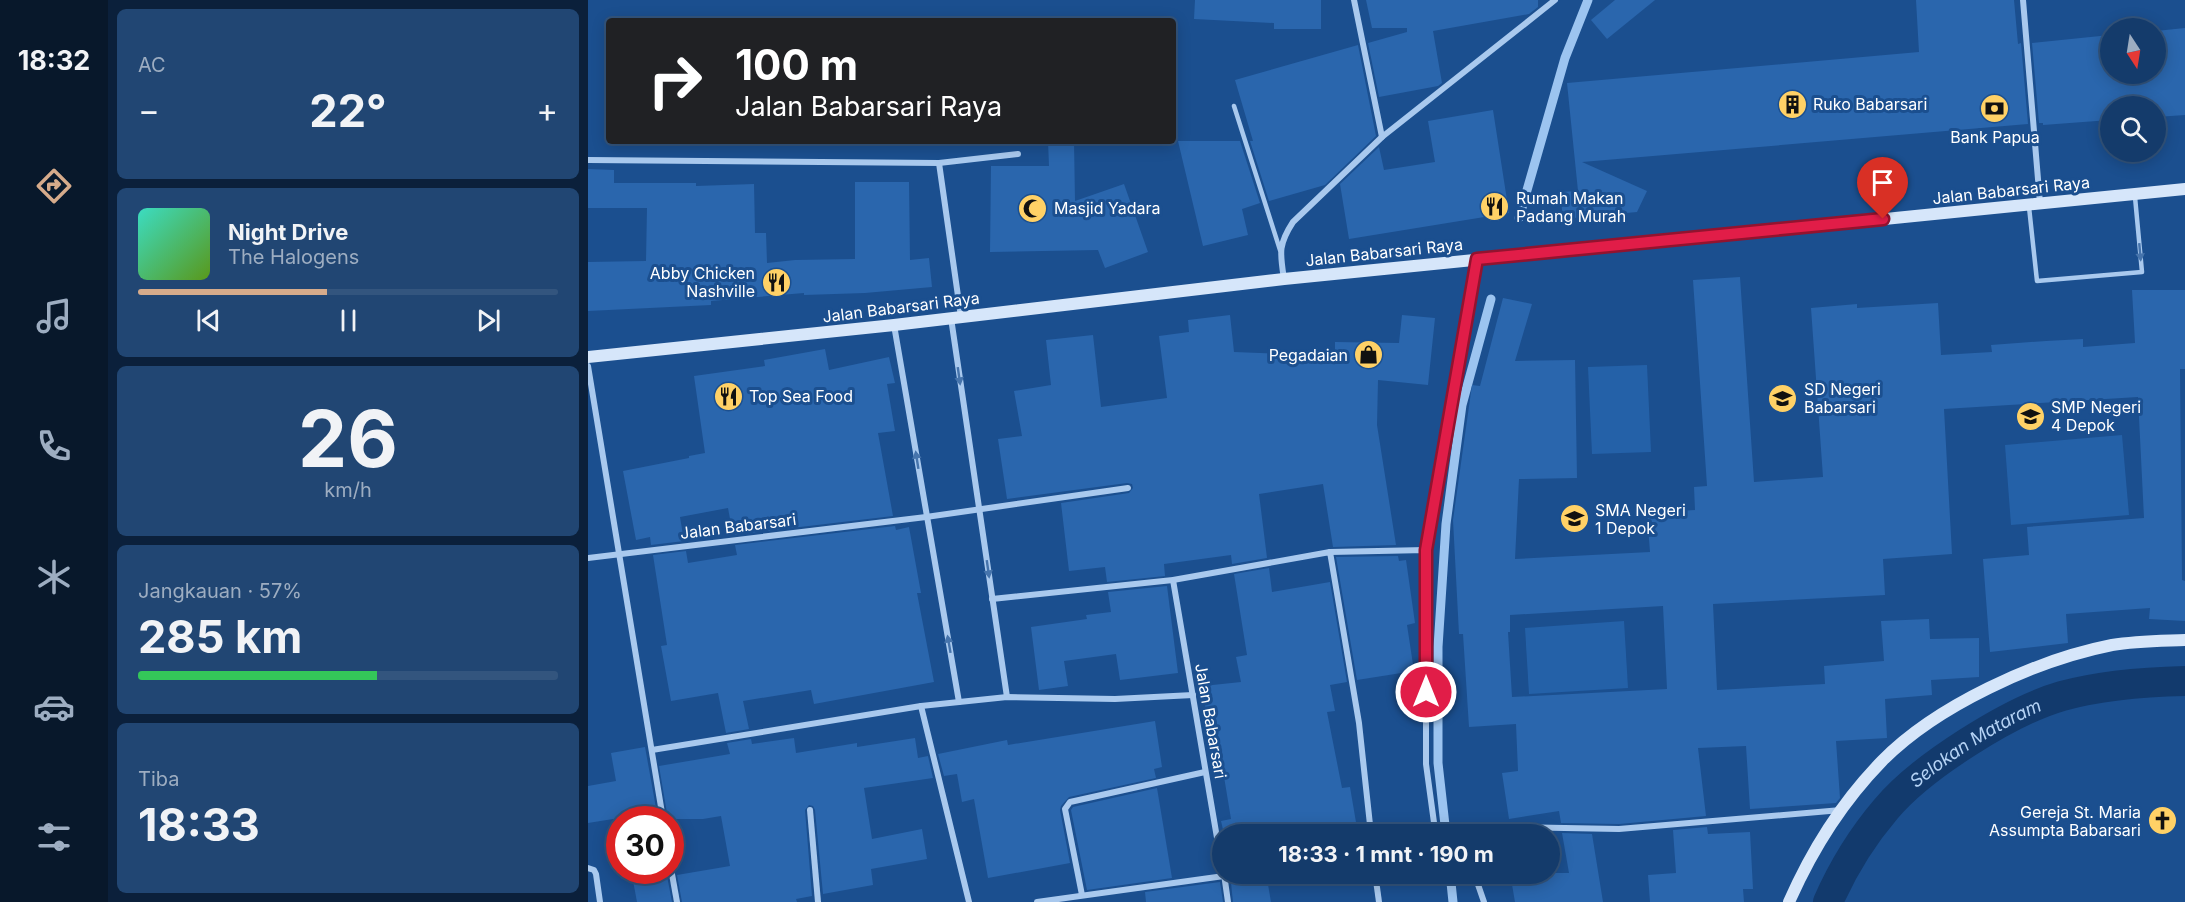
<!DOCTYPE html>
<html lang="id">
<head>
<meta charset="utf-8">
<style>
	body { margin:0; font-family:Inter,sans-serif; background:#214673; color:#f1f3f6; height:100vh; display:flex; flex-direction:column; font-size:22px; white-space:nowrap }
	* { box-sizing:border-box; margin:0 }
	p { font-size:20px; color:#9dadc1 }
	.icon { flex:none; width:33px; height:33px; fill:none; stroke:currentColor; stroke-width:2; stroke-linecap:round; stroke-linejoin:round }
	.map { position:relative; flex:1; overflow:hidden }
	.drawer { display:flex; flex-direction:column; gap:9px; padding:9px; background:#0b203b; width:480px }
	.drawer>* { flex:none }
	.hud { position:absolute; left:18px; top:18px; width:570px; height:126px; border-radius:6px; box-shadow:0 3px 15px #0003,0 0 0 2px #33557e; background:#202124; color:#fff; overflow:hidden }
	.needle { width:39px; rotate:168deg }
	.buttons { position:absolute; left:1512px; top:18px; display:grid; gap:12px }
	.buttons a { display:grid; place-items:center; width:66px; height:66px; border-radius:50%; background:#143b6b; box-shadow:0 3px 15px #0003,0 0 0 2px #33557e; font-size:30px }
	.speed { position:absolute; left:18px; top:806px; display:flex; gap:12px; font-size:30px; font-weight:700; text-align:center }
	.speed>* { display:grid; place-content:center; width:78px; height:78px; border-radius:50%; background:#143b6b; box-shadow:0 3px 15px #0003,0 0 0 2px #33557e; line-height:1 }
	.speed .limit { border:9px solid #d22; background:#fff; color:#111 }
	.pin { position:absolute; display:grid; place-items:center; width:51px; height:51px; color:#fff; margin:-62px -26px; border-radius:50% 50% 50% 0; rotate:-45deg; box-shadow:0 0 6px #0007 }
	.pin .icon { rotate:45deg }
	.me { position:absolute; width:66px; margin:-33px; rotate:0deg; stroke-linejoin:round; filter:drop-shadow(0 0 4px #0008) }
	.turn { display:flex; align-items:center; gap:21px; height:126px; padding:0 30px; font-size:27px }
	.turn .icon { width:78px; height:78px; stroke-width:2.5 }
	.turn b { display:block; font-size:42px; line-height:51px }
	.big { font-size:45px; font-weight:700; line-height:1.1 }
	.drawer .card { flex:1; display:flex; flex-direction:column; justify-content:center; gap:9px; min-width:0; padding:0 21px; border-radius:9px; background:#214673 }
	.drawer .dial { align-items:center; gap:0 }
	.dial b { font-size:78px; line-height:1 }
	.song { display:flex; align-items:center; gap:18px }
	.cover { width:72px; height:72px; border-radius:9px; background:linear-gradient(135deg,hsl(170 70% 55%),hsl(90 70% 35%)) }
	.played { height:6px; border-radius:3px; background:linear-gradient(90deg,#d6ab8b 45%,#33557e 45%) }
	.keys { display:flex; justify-content:space-around; direction:ltr }
	.heat { display:flex; justify-content:space-between; align-items:center; font-size:33px; direction:ltr }
	.charge { height:9px; border-radius:4px; background:linear-gradient(90deg,#34c759 57%,#33557e 0) }
	.trip { position:absolute; left:624px; top:824px; width:348px; height:60px; border-radius:30px; background:#143b6b; box-shadow:0 3px 15px #0003,0 0 0 2px #33557e; font-weight:700; line-height:60px; text-align:center }
	main { display:flex; flex:1; min-height:0 }
	.menu { display:flex; flex-direction:column; width:108px; justify-content:space-around; align-items:center; background:#08182b; color:#9dadc1 }
	.menu .icon { width:42px; height:42px }
	.menu .active { color:#d6ab8b }
	.menu b { font-size:27px; color:#f1f3f6 }
	.map>svg:first-child { display:block }
	.green { fill:#2461a8 }
	.lines { fill:none; stroke-linecap:round; stroke-linejoin:round }
	.stream { stroke:#9cc4f0; stroke-width:9 }
	.canal { stroke:#123a6d; stroke-width:30 }
	.building { fill:#2a66ad; fill-rule:evenodd }
	.lane { stroke:#a9c9ee; stroke-width:4.5 }
	.street { stroke:#a9c9ee; stroke-width:6 }
	.secondary { stroke:#d6e6fa; stroke-width:12 }
	.oneway { fill:#4674ac }
	.route-casing { stroke:#92132f; stroke-width:15 }
	.route { stroke:#e11d48; stroke-width:10 }
	.labels { text-anchor:middle; dominant-baseline:central; stroke-width:6; stroke-linejoin:round; paint-order:stroke }
	.poi-label { font-size:16px; fill:#fff; stroke:#1b4f8f; text-anchor:start }
	.street-label { font-size:16px; fill:#fff; stroke:#1b4f8f }
	.water-label { font-size:18px; font-style:italic; fill:#b5d3f5; stroke:#1b4f8f }
</style>
</head>
<body>
<main>
<nav class="menu">
<b>18:32</b>
<svg class="icon active" aria-label="directions" viewBox="0 0 24 24"><path d="M12 3l9 9-9 9-9-9zM9 14v-3h6M13 9l2 2-2 2"/></svg>
<svg class="icon" aria-label="music" viewBox="0 0 24 24"><path d="M9 18V5l10-2v13"/><circle cx="6" cy="18" r="3"/><circle cx="16" cy="16" r="3"/></svg>
<svg class="icon" aria-label="phone" viewBox="0 0 24 24"><path d="M5 4h4l2 5-3 2q2 4 5 5l2-3 5 2v4C11 20 4 13 5 4z"/></svg>
<svg class="icon" aria-label="climate" viewBox="0 0 24 24"><path d="M12 3v18M4 7l16 10M4 17L20 7"/></svg>
<svg class="icon" aria-label="car" viewBox="0 0 24 24"><path d="M5 17H2v-5l4-1 3-4h7l3 4 3 1v5h-3M9 17h6M6 11h13"/><circle cx="7" cy="17" r="2"/><circle cx="17" cy="17" r="2"/></svg>
<svg class="icon" aria-label="filters" viewBox="0 0 24 24"><path d="M4 7h16M4 17h16"/><circle cx="9" cy="7" r="2"/><circle cx="15" cy="17" r="2"/></svg>
</nav>
<section class="drawer">
<div class="card"><p>AC</p>
<div class="heat"><a>−</a><b class="big">22°</b><a>+</a></div>
</div>
<div class="card">
<div class="song"><i class="cover"></i><div><b>Night Drive</b><p>The Halogens</p></div></div>
<div class="played"></div>
<div class="keys"><svg class="icon" aria-label="previous" viewBox="0 0 24 24"><path d="M18 5L8 12l10 7zM5 5v14"/></svg><svg class="icon" aria-label="pause" viewBox="0 0 24 24"><path d="M8 5v14M16 5v14"/></svg><svg class="icon" aria-label="next" viewBox="0 0 24 24"><path d="M6 5l10 7-10 7zM19 5v14"/></svg></div>
</div>
<div class="card dial"><b>26</b><p>km/h</p></div>
<div class="card"><p>Jangkauan · 57%</p><b class="big">285 km</b><div class="charge"></div></div>
<div class="card"><p>Tiba</p><b class="big">18:33</b></div>
</section>
<div class="map">
<svg width="1597" height="902" viewBox="0 0 1597 902">
	<rect width="100%" height="100%" fill="#1b4f8f"/>
	<g class="green">
		<polygon points="1059,365 1063,452 1004,454 1000,367"/>
		<polygon points="1534,435 1541,515 1423,525 1417,445"/>
		<polygon points="1036,621 1040,688 941,694 937,628"/>
	</g>
	<g class="lines">
		<g class="stream">
			<polyline points="931,218 977,58 1000,0"/>
			<polyline points="858,834 850,763 850,647 858,524 874,405 903,299"/>
			<polyline points="862,873 865,902"/>
		</g>
		<path class="canal" id="s1" d="M1240 902C1255 868 1274 837 1298 809 1333 767 1422 711 1474 696 1514 685 1556 682 1597 681"/>
	</g>
	<g class="building">
		<polygon points="607,0 733,0 733,29 686,29 686,23 606,19"/>
		<polygon points="778,0 950,0 950,7 941,14 845,31 854,83 850,86 791,97 780,43 819,32 819,28 784,28"/>
		<polygon points="1027,0 1067,0 1019,39 1003,20"/>
		<polygon points="1328,0 1426,0 1430,44 1433,43 1440,124 994,162 1059,191 1049,212 975,219 972,192 990,191 979,83 1331,52"/>
		<polygon points="1597,28 1597,115 1568,117 1568,106 1522,106 1522,120 1455,125 1455,123 1451,123 1444,43 1522,35 1522,74 1568,74 1568,31"/>
		<polygon points="770,45 788,136 737,185 681,201 662,141 665,141 647,80"/>
		<polygon points="905,110 921,213 761,239 752,184 791,147 796,170 847,162 840,121"/>
		<polygon points="460,141 486,141 487,201 536,184 560,252 517,268 510,250 402,252 403,166 461,166"/>
		<polygon points="590,141 652,141 672,203 654,209 660,235 615,246"/>
		<polygon points="0,169 26,170 26,183 108,183 108,186 166,184 167,233 178,233 179,263 207,260 267,259 267,182 321,182 322,260 341,258 344,287 277,293 216,295 216,293 123,301 123,305 0,311 0,262 58,261 59,208 0,208"/>
		<path d="M1152 277 1166 482 1235 477 1223 308 1269 304V308L1350 303 1353 355 1404 352 1403 345 1458 341 1495 339V347L1547 343 1544 290H1597V369H1592L1594 580 1597 581V621L1561 619 1562 608 1478 614 1480 643 1402 652 1395 559 1441 555 1439 527 1556 518 1550 397 1356 409 1364 554 1295 559 1297 595 1125 604 1129 690 1237 684 1236 666 1296 661 1293 621 1341 619 1342 639 1391 638V677L1343 680 1344 695 1297 699 1299 738 1248 741 1252 798 1248 803 1162 809 1158 746 1110 748 1118 816 1031 824 973 823 971 811 921 819 914 773 930 771 928 724 881 727 875 634H871L865 520 884 385 892 386 915 298 944 304 927 361 987 360 989 478 931 479 927 559 1062 552 1059 513 1107 510 1106 487 1119 486 1105 280ZM1075 606 1079 689 924 697 920 632H922V615Z"/>
		<polygon points="642,315 646,352 747,356 747,342 811,343 814,315 847,318 840,385 790,380 789,425 808,545 745,547 735,484 671,494 679,558 644,564 643,555 576,564 577,576 519,582 517,567 481,571 473,503 541,493 545,488 544,484 539,483 419,499 410,439 434,436 426,391 463,385 458,340 505,335 513,407 579,398 571,336 601,332 600,320"/>
		<polygon points="237,349 241,370 301,357 307,383 299,384 307,431 290,433 305,516 145,535 140,508 92,517 96,541 63,545 62,537 48,540 35,471 101,458 101,456 117,453 106,376 177,366 176,360"/>
		<polygon points="307,526 308,530 321,527 333,593 329,593 346,682 226,704 223,690 155,701 161,729 138,733 130,693 83,701 73,646 79,645 65,555 98,551 100,563 149,555 147,545"/>
		<polygon points="810,556 811,561 818,560 827,623 819,625 826,671 769,680 748,557"/>
		<polygon points="681,568 684,592 742,582 759,682 742,685 747,711 739,712 754,788 762,787 770,834 636,834 633,821 643,819 627,722 619,723 615,686 653,682 648,657 659,655 646,574"/>
		<polygon points="579,586 590,673 532,680 528,654 476,661 480,686 451,690 443,627 499,619 498,615 523,612 520,592"/>
		<polygon points="567,721 574,767 566,769 568,778 481,797 473,806 472,810 482,863 400,878 386,799 374,802 369,774 356,776 350,754 419,740 420,745"/>
		<polygon points="206,738 208,753 269,743 269,747 327,738 330,758 340,756 345,778 276,788 284,839 334,829 339,859 283,869 285,885 235,894 227,810 225,806 221,805 217,810 224,896 208,899 209,902 94,902 89,875 142,866 133,816 115,819 80,819 71,766 142,754 139,743 163,739 164,744"/>
		<polygon points="57,747 70,819 25,819 0,823 0,786 28,781 23,753"/>
		<polygon points="569,788 584,878 499,890 483,810 485,807"/>
		<polygon points="1119,827 1120,834 1162,832 1165,889 1155,889 1156,902 1062,902 1060,875 1088,873 1085,830"/>
		<polygon points="974,833 1004,834 1015,902 927,902 922,873 981,873"/>
		<polygon points="43,870 75,870 76,877 79,876 84,902 49,902"/>
		<polygon points="642,873 678,873 683,902 645,902"/>
		<polygon points="632,882 635,902 558,902 557,892"/>
	</g>
	<g class="lines">
		<g class="lane">
			<polyline points="646,106 692,250"/>
			<polyline points="1441,207 1449,281 1554,272 1547,197"/>
			<polyline points="838,550 889,260"/>
		</g>
		<g class="street">
			<polyline points="766,0 794,137"/>
			<polyline points="1435,0 1452,203"/>
			<polyline points="0,160 351,163 430,154"/>
			<polyline points="351,163 373,317"/>
			<path d="M696 279C692 253 690 245 705 222L794 137 967 0"/>
			<polyline points="363,318 419,697"/>
			<polyline points="306,325 371,702"/>
			<polyline points="0,366 75,819"/>
			<polyline points="742,552 838,550 838,764 847,830 869,826 872,834"/>
			<polyline points="0,558 338,517 540,488"/>
			<polyline points="585,580 634,867"/>
			<polyline points="404,599 585,580 742,552 771,723 783,834"/>
			<polyline points="333,706 381,902"/>
			<polyline points="64,750 333,706 419,697 527,699 605,695"/>
			<polyline points="222,810 230,902"/>
			<polyline points="869,826 1031,829 1253,810"/>
			<polyline points="82,863 89,902"/>
			<polyline points="0,868 6,870 8,874 12,902"/>
			<polyline points="787,873 791,902"/>
			<polyline points="886,873 896,902"/>
			<polyline points="636,874 640,902"/>
			<polyline points="494,895 477,809 482,802 617,772"/>
			<polyline points="449,902 636,876"/>
		</g>
		<g class="secondary">
			<polyline points="0,357 306,325 696,279 1597,189"/>
			<path d="M1201 902C1223 852 1255 801 1294 761 1348 706 1448 660 1524 645 1548 641 1572 641 1597 640"/>
		</g>
	</g>
	<defs><path id="oneway-solid" d="M-6-.8H1V-3.2L6.5 0L1 3.2V.8H-6Z" transform="scale(1.5)"/></defs>
	<g class="oneway">
		<use href="#oneway-solid" transform="translate(1552 252) rotate(85)"/>
		<use href="#oneway-solid" transform="translate(371 376) rotate(82)"/>
		<use href="#oneway-solid" transform="translate(329 460) rotate(-99)"/>
		<use href="#oneway-solid" transform="translate(400 569) rotate(82)"/>
		<use href="#oneway-solid" transform="translate(361 644) rotate(-100)"/>
	</g>
	<g class="lines">
		<defs>
			<polyline id="route" points="838,692 838,550 889,259 1295,219"/>
		</defs>
		<use href="#route" class="route-casing"/>
		<use href="#route" class="route"/>
	</g>
	<defs>
		<symbol id="building-disc" viewBox="-11 -11 22 22"><circle r="9.5" fill="#ffd166" stroke="#1b4f8f"/><path d="M-4-6H4V6H1V3H-1V6H-4ZM-2.5-4.3h1.7v1.8h-1.7ZM.8-4.3h1.7v1.8H.8ZM-2.5-1h1.7V.8h-1.7ZM.8-1h1.7V.8H.8Z" fill="#111"/></symbol>
		<symbol id="bank-disc" viewBox="-11 -11 22 22"><circle r="9.5" fill="#ffd166" stroke="#1b4f8f"/><path d="M-6-4H6V4H-6ZM0-2.3a2.3 2.3 0 1 0 0 4.6a2.3 2.3 0 1 0 0-4.6Z" fill="#111"/></symbol>
		<symbol id="restaurant-disc" viewBox="-11 -11 22 22"><circle r="9.5" fill="#ffd166" stroke="#1b4f8f"/><path d="M-5-6h1v4h1v-4h1v4h1v-4h1v5L-1.5 .5V6h-2V.5L-5-1ZM5-6V6H3V1.5H1.5Q1.5-4 5-6Z" fill="#111"/></symbol>
		<symbol id="mosque-disc" viewBox="-11 -11 22 22"><circle r="9.5" fill="#ffd166" stroke="#1b4f8f"/><path d="M3.5-4.9A6 6 0 1 0 3.5 4.9A5 5 0 1 1 3.5-4.9Z" fill="#111"/></symbol>
		<symbol id="shop-disc" viewBox="-11 -11 22 22"><circle r="9.5" fill="#ffd166" stroke="#1b4f8f"/><path d="M-5-2.5h2.3a2.7 3.5 0 0 1 5.4 0H5L5.5 6h-11ZM-1.5-2.5h3a1.5 2.3 0 0 0-3 0Z" fill="#111"/></symbol>
		<symbol id="school-disc" viewBox="-11 -11 22 22"><circle r="9.5" fill="#ffd166" stroke="#1b4f8f"/><path d="M0-5L7-2L0 1L-7-2ZM-4 1L0 2.5L4 1V4Q0 6-4 4Z" fill="#111"/></symbol>
		<symbol id="church-disc" viewBox="-11 -11 22 22"><circle r="9.5" fill="#ffd166" stroke="#1b4f8f"/><path d="M-1.2-6h2.4v3.5h3.3v2.4h-3.3V6h-2.4V-.1h-3.3v-2.4h3.3Z" fill="#111"/></symbol>
	</defs>
	<g fill-rule="evenodd">
		<use href="#building-disc" x="1188" y="88" width="33" height="33"/>
		<use href="#bank-disc" x="1390" y="92" width="33" height="33"/>
		<use href="#restaurant-disc" x="890" y="190" width="33" height="33"/>
		<use href="#mosque-disc" x="428" y="192" width="33" height="33"/>
		<use href="#restaurant-disc" x="172" y="266" width="33" height="33"/>
		<use href="#shop-disc" x="764" y="338" width="33" height="33"/>
		<use href="#restaurant-disc" x="124" y="380" width="33" height="33"/>
		<use href="#school-disc" x="1178" y="382" width="33" height="33"/>
		<use href="#school-disc" x="1426" y="400" width="33" height="33"/>
		<use href="#school-disc" x="970" y="502" width="33" height="33"/>
		<use href="#church-disc" x="1558" y="804" width="33" height="33"/>
	</g>
	<g class="labels">
		<g class="poi-label">
			<text x="1225" y="104">Ruko Babarsari</text>
			<text x="1407" y="137" text-anchor="middle">Bank Papua</text>
			<text x="928" y="198">Rumah Makan<tspan x="928" dy="18">Padang Murah</tspan></text>
			<text x="466" y="208">Masjid Yadara</text>
			<text x="167" y="273" text-anchor="end">Abby Chicken<tspan x="167" dy="18">Nashville</tspan></text>
			<text x="760" y="355" text-anchor="end">Pegadaian</text>
			<text x="1216" y="389">SD Negeri<tspan x="1216" dy="18">Babarsari</tspan></text>
			<text x="161" y="396">Top Sea Food</text>
			<text x="1463" y="407">SMP Negeri<tspan x="1463" dy="18">4 Depok</tspan></text>
			<text x="1007" y="510">SMA Negeri<tspan x="1007" dy="18">1 Depok</tspan></text>
			<text x="1553" y="812" text-anchor="end">Gereja St. Maria<tspan x="1553" dy="18">Assumpta Babarsari</tspan></text>
		</g>
		<g class="street-label">
			<text transform="translate(1423 190) rotate(-6)">Jalan Babarsari Raya</text>
			<text transform="translate(796 252) rotate(-6)">Jalan Babarsari Raya</text>
			<text transform="translate(313 307) rotate(-7)">Jalan Babarsari Raya</text>
			<text transform="translate(150 526) rotate(-7)">Jalan Babarsari</text>
			<text transform="translate(623 721) rotate(80)">Jalan Babarsari</text>
		</g>
		<g class="water-label">
			<text stroke="none"><textPath href="#s1" startOffset="222">Selokan Mataram</textPath></text>
		</g>
	</g>
</svg>
<div class="buttons">
<a><svg class="needle" viewBox="-14 -14 28 28"><path d="M0-13l5 13h-10z" fill="#e53935"/><path d="M0 13l5-13h-10z" fill="#9dadc1"/></svg></a>
<a><svg class="icon" aria-label="search" viewBox="0 0 24 24"><circle cx="10" cy="10" r="6"/><path d="M15 15l6 6"/></svg></a>
</div>
<div class="speed"><div class="limit">30</div></div>
<div class="pin" style="left:1295px;top:219px;background:#d93025"><svg class="icon" aria-label="arrive" viewBox="0 0 24 24"><path d="M6 21V4h12l-3 4 3 4H6"/></svg></div>
<svg class="me" style="left:838px;top:692px" viewBox="-20 -20 40 40"><circle r="17" fill="#e11d48" stroke="#fff" stroke-width="3"/><path d="M0-11L8 9 0 5-8 9z" fill="#fff"/></svg>
<div class="trip">18:33 · 1 mnt · 190 m</div>
<div class="hud">
<div class="turn"><svg class="icon" aria-label="right" viewBox="0 0 24 24"><path d="M7 20v-9h11M14 6l5 5-5 5"/></svg><div><b>100 m</b>Jalan Babarsari Raya</div></div>
</div>
</div>
</main>
</body>
</html>
